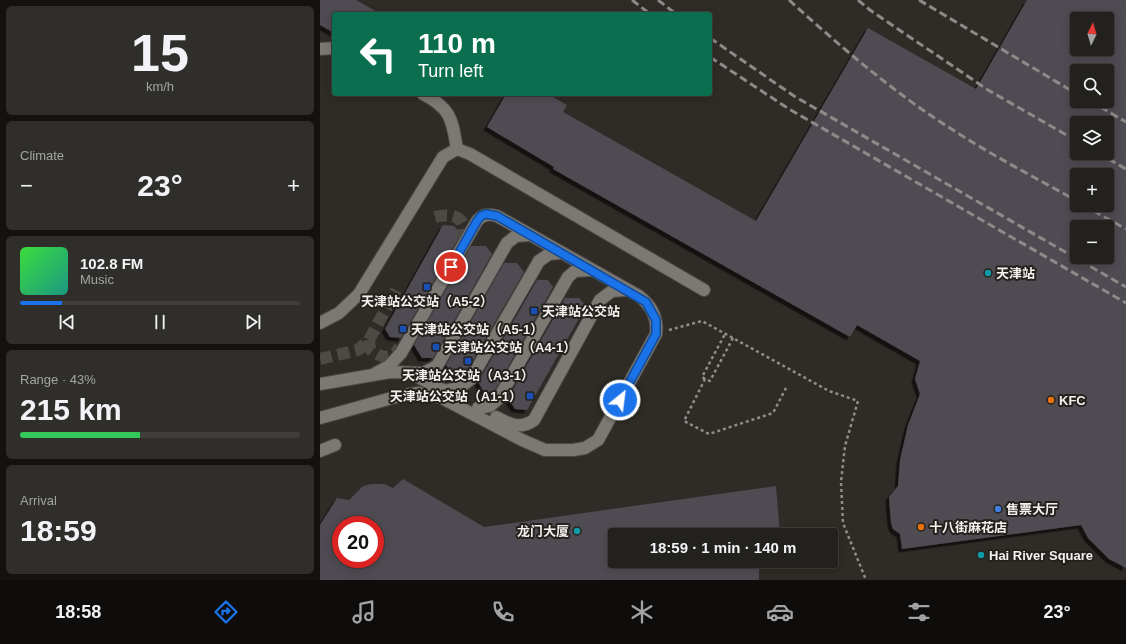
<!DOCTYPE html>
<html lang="en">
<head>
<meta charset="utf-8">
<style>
	body { margin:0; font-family:Helvetica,"Noto Sans SC",sans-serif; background:#2f2e2a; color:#f1f3f6; height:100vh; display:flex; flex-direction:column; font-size:15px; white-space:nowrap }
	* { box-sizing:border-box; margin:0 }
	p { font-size:13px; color:#a3a3a4 }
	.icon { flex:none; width:22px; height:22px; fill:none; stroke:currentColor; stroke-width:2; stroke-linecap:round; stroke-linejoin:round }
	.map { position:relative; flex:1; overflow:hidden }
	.drawer { display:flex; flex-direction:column; gap:6px; padding:6px; background:#131210; width:320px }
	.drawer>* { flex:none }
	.guide { position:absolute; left:12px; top:12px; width:380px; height:84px; border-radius:4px; box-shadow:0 2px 10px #0003,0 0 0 1px #403e3b; background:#0b6e4f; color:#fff; overflow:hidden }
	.needle { width:26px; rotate:5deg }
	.controls { position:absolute; left:750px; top:12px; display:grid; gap:8px }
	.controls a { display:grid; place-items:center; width:44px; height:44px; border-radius:4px; background:#23211d; box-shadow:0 2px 10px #0003,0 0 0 1px #403e3b; font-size:20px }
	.speed { position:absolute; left:12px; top:516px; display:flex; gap:8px; font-size:20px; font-weight:700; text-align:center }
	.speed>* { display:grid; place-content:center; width:52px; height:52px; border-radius:50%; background:#23211d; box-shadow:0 2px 10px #0003,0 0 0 1px #403e3b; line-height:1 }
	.speed .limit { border:6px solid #d22; background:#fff; color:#111 }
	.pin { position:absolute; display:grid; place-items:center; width:34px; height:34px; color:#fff; margin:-17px; border:2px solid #fff; border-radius:50%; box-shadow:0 1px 4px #0007 }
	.me { position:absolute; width:44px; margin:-22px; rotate:29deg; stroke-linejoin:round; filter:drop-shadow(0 0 3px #0008) }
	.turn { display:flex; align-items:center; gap:14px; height:84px; padding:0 20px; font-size:18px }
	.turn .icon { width:52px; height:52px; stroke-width:2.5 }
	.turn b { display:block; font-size:28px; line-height:34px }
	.big { font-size:30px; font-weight:800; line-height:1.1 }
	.drawer .widget { flex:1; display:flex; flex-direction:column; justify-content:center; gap:6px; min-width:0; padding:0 14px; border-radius:6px; background:#2f2e2a }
	.drawer .dial { align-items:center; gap:0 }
	.dial b { font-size:52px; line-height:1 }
	.song { display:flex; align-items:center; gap:12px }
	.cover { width:48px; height:48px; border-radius:6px; background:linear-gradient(135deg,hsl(120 70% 55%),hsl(170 70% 35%)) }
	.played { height:4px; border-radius:2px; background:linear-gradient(90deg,#1a73e8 15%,#403e3b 15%) }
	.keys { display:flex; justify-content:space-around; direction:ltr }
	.heat { display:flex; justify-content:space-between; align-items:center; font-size:22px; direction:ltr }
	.charge { height:6px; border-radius:3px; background:linear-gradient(90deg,#34c759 43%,#403e3b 0) }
	.trip { position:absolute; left:288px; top:528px; width:230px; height:40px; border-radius:4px; background:#23211d; box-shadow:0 2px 10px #0003,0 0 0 1px #403e3b; font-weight:800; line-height:40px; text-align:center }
	.menu { display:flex; height:64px; justify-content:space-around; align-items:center; background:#0e0d0c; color:#a3a3a4 }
	.menu .icon { width:28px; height:28px }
	.menu .active { color:#1a73e8 }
	.menu b { font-size:18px; color:#f1f3f6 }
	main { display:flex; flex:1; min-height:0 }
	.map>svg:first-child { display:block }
	.building { fill:#4f4c52; fill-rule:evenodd; filter:url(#shadow) }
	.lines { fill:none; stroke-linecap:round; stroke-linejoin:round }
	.minor-tunnel { stroke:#4c4a45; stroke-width:12; stroke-dasharray:12 6; stroke-linecap:butt }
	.minor-casing { stroke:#4c4945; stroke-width:14 }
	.path { stroke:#908e8a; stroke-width:2.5; stroke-dasharray:3 3; stroke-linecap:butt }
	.minor { stroke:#7c7873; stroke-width:12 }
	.rail { stroke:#8d8b87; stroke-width:3; stroke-dasharray:8 4; stroke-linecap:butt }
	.route-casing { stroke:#114b97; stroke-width:10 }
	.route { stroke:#1a73e8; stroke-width:7 }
	.culture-dot { fill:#0f9aa8; stroke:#25221d; stroke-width:1.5 }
	.transit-dot { fill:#1a4fb4; stroke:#25221d; stroke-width:1.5 }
	.food-dot { fill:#e8710a; stroke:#25221d; stroke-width:1.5 }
	.shop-dot { fill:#3f7fe0; stroke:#25221d; stroke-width:1.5 }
	.labels { text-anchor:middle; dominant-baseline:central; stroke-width:4; stroke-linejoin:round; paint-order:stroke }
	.poi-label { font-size:13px; font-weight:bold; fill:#f3f1ee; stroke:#25221d; text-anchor:start }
</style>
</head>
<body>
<main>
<section class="drawer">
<div class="widget dial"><b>15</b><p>km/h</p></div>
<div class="widget"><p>Climate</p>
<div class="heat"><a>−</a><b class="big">23°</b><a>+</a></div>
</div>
<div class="widget">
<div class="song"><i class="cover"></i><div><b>102.8 FM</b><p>Music</p></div></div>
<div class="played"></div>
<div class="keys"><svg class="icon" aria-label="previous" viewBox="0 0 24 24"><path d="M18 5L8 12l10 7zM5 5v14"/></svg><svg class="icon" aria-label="pause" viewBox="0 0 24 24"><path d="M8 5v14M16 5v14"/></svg><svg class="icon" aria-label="next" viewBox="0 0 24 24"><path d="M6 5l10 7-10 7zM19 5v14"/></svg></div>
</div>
<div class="widget"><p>Range · 43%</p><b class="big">215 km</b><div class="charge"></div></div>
<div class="widget"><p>Arrival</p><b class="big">18:59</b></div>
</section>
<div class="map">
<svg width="806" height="580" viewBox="0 0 806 580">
	<defs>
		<filter id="shadow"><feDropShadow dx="-3.5" dy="3.5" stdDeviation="0" flood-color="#0009"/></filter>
	</defs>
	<rect width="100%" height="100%" fill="#2f2c27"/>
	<g class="building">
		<polygon points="0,0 36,0 61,14 14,14 14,33 0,25"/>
		<path d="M707 0H806V568L789 559 768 538 761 525 582 549 580 534 573 529 571 523 569 497 578 486 580 460 588 425 600 394 595 379 600 361 537 325 530 337 233 169 234 167 167 127 186 94H228L247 105 243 112 436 221 548 28 656 89ZM757 19H787V49H757ZM757 71H787V101H757ZM757 123H787V153H757ZM757 175H787V205H757ZM757 227H787V257H757Z"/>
		<polygon points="123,225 134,226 141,234 81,338 70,337 65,329"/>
		<polygon points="151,246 166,246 172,254 113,358 102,358 94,345"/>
		<polygon points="184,263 197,263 204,272 145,374 133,375 126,365"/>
		<polygon points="217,280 228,280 233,287 174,392 164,392 158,382"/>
		<polygon points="245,298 259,298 266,306 207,410 195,409 188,398"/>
		<path d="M83 479 164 527 456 486 460 535H295V561H439V580H0V525L17 498 29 500 43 486 52 484H64L73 488ZM21 525H55V559H21Z"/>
	</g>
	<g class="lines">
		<g class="minor-tunnel">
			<path d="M115 217C137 211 152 222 139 244"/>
			<path d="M49 340 50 349C61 359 72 360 80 347"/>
			<polyline points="0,359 38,350 49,340 76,290"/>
		</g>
		<defs>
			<g id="minor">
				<polyline points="0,49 14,48"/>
				<path d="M103 94C132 109 132 120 137 149"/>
				<polyline points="0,323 19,313 39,294 123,157 137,149 150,154 384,290"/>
				<polyline points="90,373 137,397"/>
				<polyline points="0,384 70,372 103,373 117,366 125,352 187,243 196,236 210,235"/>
				<polyline points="125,391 140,387 151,379 219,261 229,254 241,253"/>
				<polyline points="158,408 170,406 179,398 248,277 255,271 271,270"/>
				<path d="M176 417C189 424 200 430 214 420L280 300 292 291 307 290"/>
				<path d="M0 418 79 396 98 393 120 397 202 440 225 450H253L265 448 278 440 336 334C338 318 332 306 319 296L177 216C168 214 163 214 157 221L81 353 69 366 56 373"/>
				<polyline points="0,451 15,445"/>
			</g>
		</defs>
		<use href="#minor" class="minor-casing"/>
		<g class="path">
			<polyline points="349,330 382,321 509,391 538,401 525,446 521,482 523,523 546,580"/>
			<polyline points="413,338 390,381 385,379 364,421 389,434 453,413 467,386"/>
			<polyline points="385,379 382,377 405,334"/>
		</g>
		<use href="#minor" class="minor"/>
		<g class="rail">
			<polyline points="312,0 330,14"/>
			<polyline points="338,0 356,14"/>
			<path d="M469 0C521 47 574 93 633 130 673 156 716 178 757 201"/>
			<polyline points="538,0 550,10 668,90 757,141"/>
			<polyline points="599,0 757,94"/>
			<polyline points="390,38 474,96 806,287"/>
			<polyline points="390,57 469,109 806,303"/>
			<polyline points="770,101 806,122"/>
			<polyline points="778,153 806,169"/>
			<polyline points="763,205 806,229"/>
		</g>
	</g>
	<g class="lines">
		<defs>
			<polyline id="route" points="131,267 157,221 161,216 166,214 177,216 326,302 336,320 336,334 300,400"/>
		</defs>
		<use href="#route" class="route-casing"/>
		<use href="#route" class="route"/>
	</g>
	<g class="culture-dot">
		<circle cx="668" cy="273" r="4"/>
		<circle cx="257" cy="531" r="4"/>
		<circle cx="661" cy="555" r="4"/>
	</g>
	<g class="transit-dot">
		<rect x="103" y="283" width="8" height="8" rx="2"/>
		<rect x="210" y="307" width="8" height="8" rx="2"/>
		<rect x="79" y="325" width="8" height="8" rx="2"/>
		<rect x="112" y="343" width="8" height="8" rx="2"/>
		<rect x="144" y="357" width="8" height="8" rx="2"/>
		<rect x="206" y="392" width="8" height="8" rx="2"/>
	</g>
	<g class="food-dot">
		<circle cx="731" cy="400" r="4"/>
		<circle cx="601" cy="527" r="4"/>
	</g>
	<circle class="shop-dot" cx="678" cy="509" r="4"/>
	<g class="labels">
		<g class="poi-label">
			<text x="676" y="273">天津站</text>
			<text x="107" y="301" text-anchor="middle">天津站公交站（A5-2）</text>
			<text x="222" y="311">天津站公交站</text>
			<text x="91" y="329">天津站公交站（A5-1）</text>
			<text x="124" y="347">天津站公交站（A4-1）</text>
			<text x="148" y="375" text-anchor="middle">天津站公交站（A3-1）</text>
			<text x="202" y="396" text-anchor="end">天津站公交站（A1-1）</text>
			<text x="739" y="400">KFC</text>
			<text x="686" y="509">售票大厅</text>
			<text x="609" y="527">十八街麻花店</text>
			<text x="249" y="531" text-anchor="end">龙门大厦</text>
			<text x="669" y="555">Hai River Square</text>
		</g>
	</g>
</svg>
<div class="controls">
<a><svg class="needle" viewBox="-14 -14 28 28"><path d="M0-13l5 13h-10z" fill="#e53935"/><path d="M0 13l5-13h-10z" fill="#a3a3a4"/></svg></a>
<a><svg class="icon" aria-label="search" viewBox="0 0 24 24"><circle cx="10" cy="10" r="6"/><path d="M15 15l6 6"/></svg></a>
<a><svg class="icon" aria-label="layers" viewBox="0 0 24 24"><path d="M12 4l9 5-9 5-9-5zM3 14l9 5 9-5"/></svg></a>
<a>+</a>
<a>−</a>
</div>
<div class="speed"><div class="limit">20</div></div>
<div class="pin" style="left:131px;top:267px;background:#d93025"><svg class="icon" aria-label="arrive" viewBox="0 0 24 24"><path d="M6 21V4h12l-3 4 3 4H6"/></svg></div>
<svg class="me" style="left:300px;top:400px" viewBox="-20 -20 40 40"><circle r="17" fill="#1a73e8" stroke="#fff" stroke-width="3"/><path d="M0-11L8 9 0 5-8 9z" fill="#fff"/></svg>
<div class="trip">18:59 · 1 min · 140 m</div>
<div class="guide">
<div class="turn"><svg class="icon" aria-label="left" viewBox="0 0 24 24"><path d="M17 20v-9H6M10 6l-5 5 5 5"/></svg><div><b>110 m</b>Turn left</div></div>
</div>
</div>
</main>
<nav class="menu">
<b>18:58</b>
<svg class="icon active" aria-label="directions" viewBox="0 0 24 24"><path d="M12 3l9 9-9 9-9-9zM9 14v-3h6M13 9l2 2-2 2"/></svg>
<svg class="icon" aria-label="music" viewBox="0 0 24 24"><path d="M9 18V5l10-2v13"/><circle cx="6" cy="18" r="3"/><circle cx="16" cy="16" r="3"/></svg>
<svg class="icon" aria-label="phone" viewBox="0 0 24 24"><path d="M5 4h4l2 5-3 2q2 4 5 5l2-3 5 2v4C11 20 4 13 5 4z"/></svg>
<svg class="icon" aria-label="climate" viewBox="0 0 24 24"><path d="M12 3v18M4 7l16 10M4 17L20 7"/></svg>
<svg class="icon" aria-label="car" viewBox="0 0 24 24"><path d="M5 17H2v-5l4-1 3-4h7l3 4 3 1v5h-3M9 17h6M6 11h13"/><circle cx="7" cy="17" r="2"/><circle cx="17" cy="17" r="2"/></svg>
<svg class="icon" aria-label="filters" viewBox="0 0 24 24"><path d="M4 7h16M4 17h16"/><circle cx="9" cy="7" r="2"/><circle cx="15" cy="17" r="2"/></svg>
<b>23°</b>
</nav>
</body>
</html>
